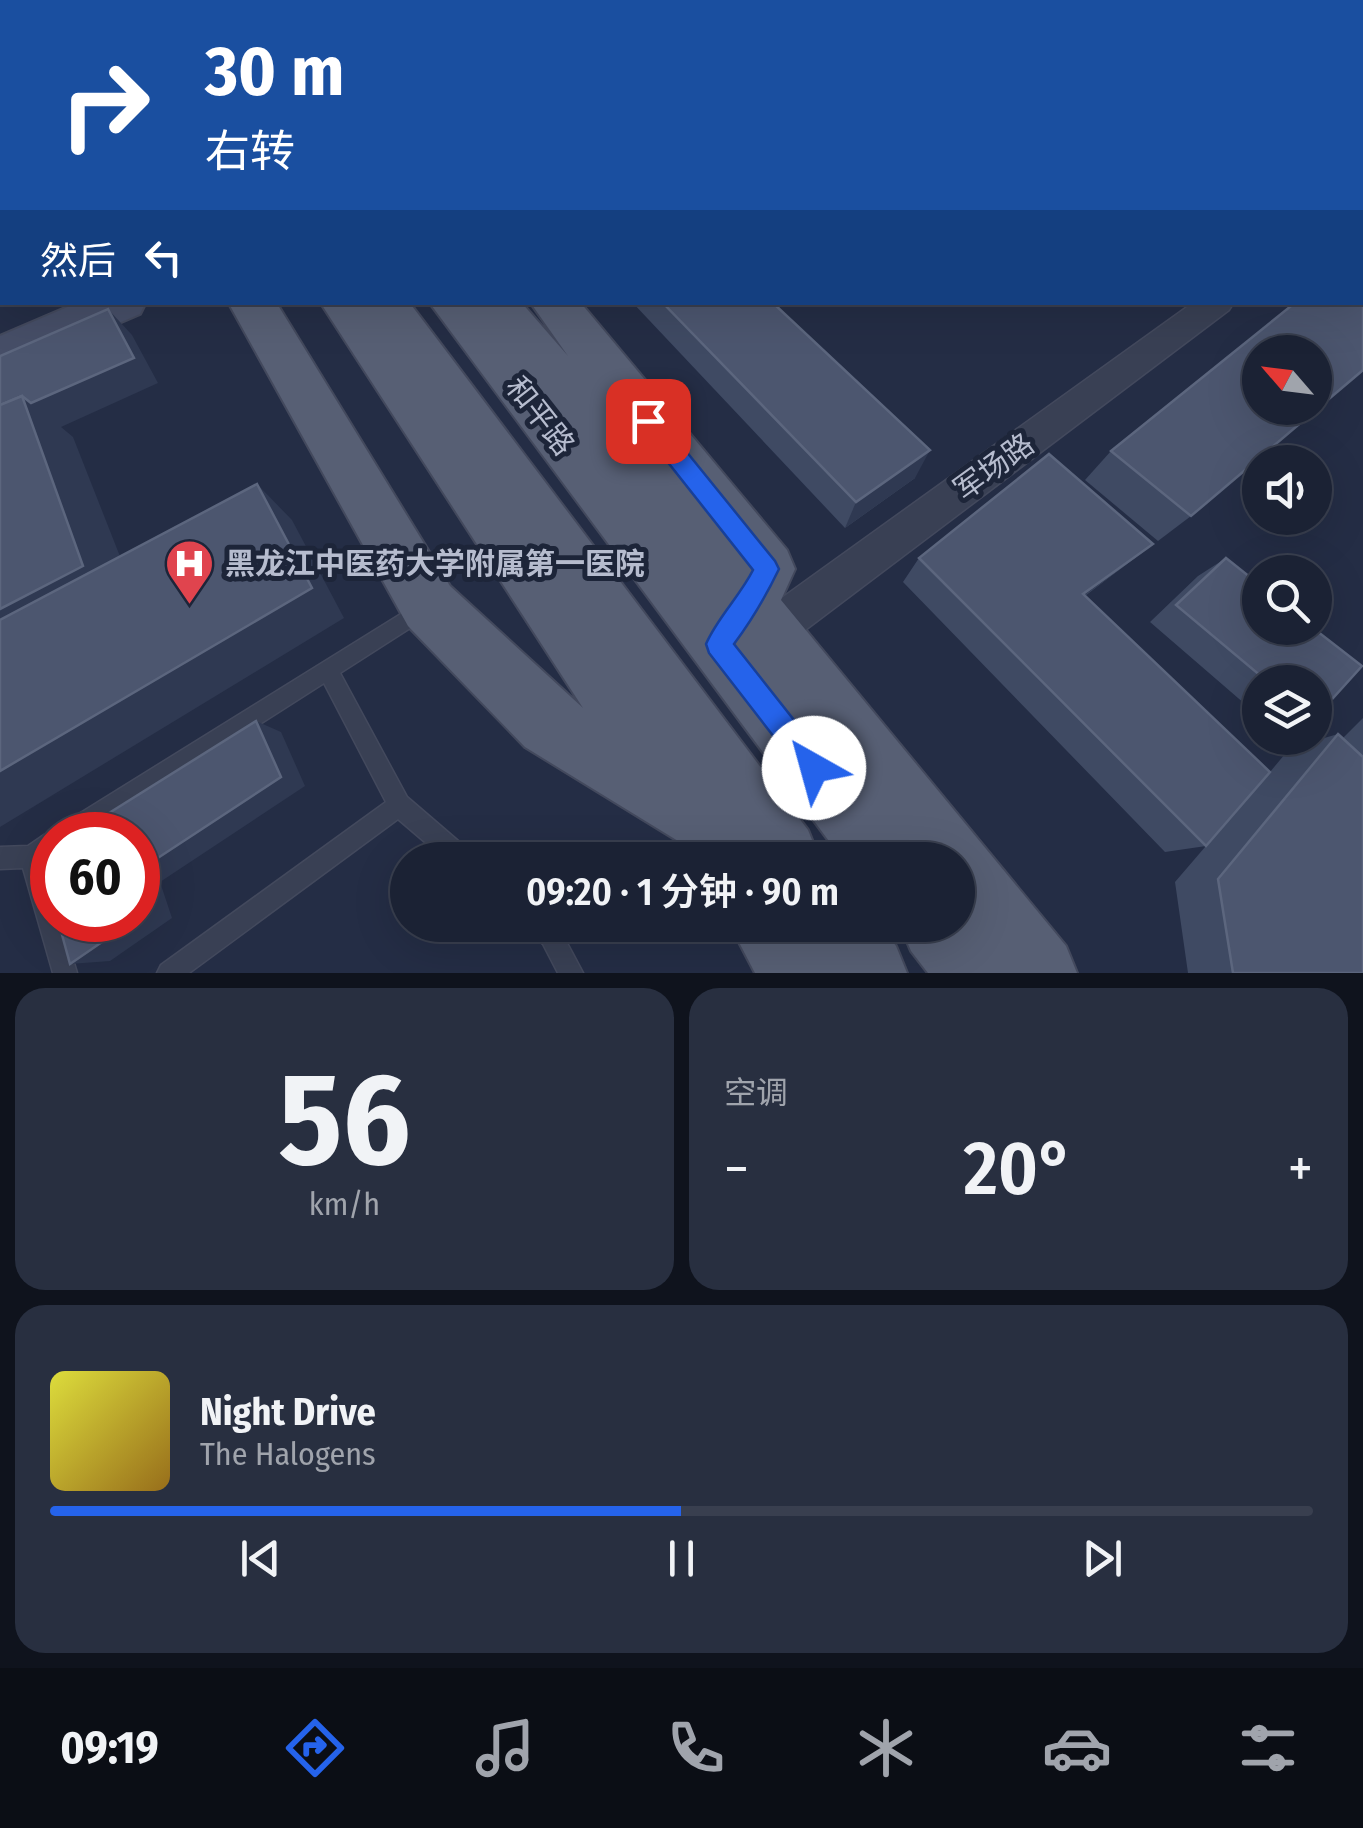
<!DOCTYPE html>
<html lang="zh">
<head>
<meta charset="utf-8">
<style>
	body { margin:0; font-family:"Fira Sans Condensed","Noto Sans SC",sans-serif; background:#282f40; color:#f1f3f6; height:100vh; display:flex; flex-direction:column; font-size:38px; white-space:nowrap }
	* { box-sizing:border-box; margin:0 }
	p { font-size:32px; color:#a0a4ac }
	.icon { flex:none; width:55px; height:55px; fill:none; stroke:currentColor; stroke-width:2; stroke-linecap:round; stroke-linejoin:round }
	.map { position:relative; height:973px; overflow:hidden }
	.sheet { display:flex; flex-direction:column; gap:15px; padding:15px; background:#0f131d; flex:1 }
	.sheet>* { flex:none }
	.top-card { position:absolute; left:0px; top:0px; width:1365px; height:305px; box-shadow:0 10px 40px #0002,0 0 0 2px #393f4f; background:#1a4fa0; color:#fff; overflow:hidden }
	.needle { width:65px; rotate:298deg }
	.controls { position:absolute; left:1242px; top:335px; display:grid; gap:20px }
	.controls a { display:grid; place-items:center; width:90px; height:90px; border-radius:50%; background:#1b2234; box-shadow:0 10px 40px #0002,0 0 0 2px #393f4f; font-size:50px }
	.speed { position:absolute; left:30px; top:812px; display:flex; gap:20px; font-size:50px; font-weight:700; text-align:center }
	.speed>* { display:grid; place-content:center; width:130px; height:130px; border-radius:50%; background:#1b2234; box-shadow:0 10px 40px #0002,0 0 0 2px #393f4f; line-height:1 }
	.speed .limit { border:15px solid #d22; background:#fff; color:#111 }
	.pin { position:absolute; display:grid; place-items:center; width:85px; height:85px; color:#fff; margin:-42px; border-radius:20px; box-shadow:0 5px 15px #0006 }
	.me { position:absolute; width:110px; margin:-55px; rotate:322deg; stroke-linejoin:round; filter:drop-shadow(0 0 8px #0008) }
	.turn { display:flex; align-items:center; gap:35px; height:210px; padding:0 40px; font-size:45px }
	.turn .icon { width:130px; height:130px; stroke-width:2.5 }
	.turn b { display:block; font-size:70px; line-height:85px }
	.then { display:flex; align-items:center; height:95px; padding:0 40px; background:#0003; gap:20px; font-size:38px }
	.big { font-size:75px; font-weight:600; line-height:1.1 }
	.sheet .widget { flex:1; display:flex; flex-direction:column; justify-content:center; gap:15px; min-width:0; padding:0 35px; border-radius:30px; background:#282f40 }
	.sheet .dial { align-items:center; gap:0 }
	.dial b { font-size:130px; line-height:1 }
	.song { display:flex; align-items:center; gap:30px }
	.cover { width:120px; height:120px; border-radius:15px; background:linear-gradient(135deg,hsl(60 70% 55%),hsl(40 70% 35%)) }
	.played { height:10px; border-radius:5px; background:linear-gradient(90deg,#2563eb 50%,#393f4f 50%) }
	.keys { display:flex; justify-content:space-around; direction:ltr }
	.heat { display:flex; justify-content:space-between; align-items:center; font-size:55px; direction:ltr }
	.sheet .tiles { flex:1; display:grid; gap:15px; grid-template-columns:1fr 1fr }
	.widget:last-child { grid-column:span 2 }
	.trip { position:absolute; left:390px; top:842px; width:585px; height:100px; border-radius:50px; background:#1b2234; box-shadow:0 10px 40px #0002,0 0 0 2px #393f4f; font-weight:600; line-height:100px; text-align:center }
	.menu { display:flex; height:160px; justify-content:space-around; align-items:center; background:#0b0e15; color:#a0a4ac }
	.menu .icon { width:70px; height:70px }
	.menu .active { color:#2563eb }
	.menu b { font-size:45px; color:#f1f3f6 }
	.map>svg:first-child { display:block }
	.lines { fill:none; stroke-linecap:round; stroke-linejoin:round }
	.service-casing { stroke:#43495d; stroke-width:3 }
	.minor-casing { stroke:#43495d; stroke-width:3 }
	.secondary-casing { stroke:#43495d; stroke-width:4 }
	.primary-casing { stroke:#43495d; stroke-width:4 }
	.service { fill:#394054; fill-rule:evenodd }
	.minor { fill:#394054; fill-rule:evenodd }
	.secondary { fill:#464e67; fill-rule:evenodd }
	.primary { fill:#575f74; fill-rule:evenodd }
	.rail-casing { stroke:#5b637b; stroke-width:8 }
	.rail { stroke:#1d2539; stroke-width:5; stroke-dasharray:16; stroke-linecap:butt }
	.wall { fill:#3f4a63 }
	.shaded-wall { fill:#2f3952 }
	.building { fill:#4c566f; stroke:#5c667e; stroke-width:2.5; fill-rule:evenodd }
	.route { fill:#2563eb; stroke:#184099; stroke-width:2.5 }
	.labels { text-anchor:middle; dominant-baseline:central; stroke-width:10; stroke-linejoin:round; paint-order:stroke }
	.street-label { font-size:30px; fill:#b6bcce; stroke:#1d2539 }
	.poi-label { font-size:30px; font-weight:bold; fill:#b6bcce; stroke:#1d2539; text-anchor:start }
</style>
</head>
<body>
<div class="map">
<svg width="1363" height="973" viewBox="0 0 1363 973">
	<rect width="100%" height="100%" fill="#242d45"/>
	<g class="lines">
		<defs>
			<g id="service">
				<polygon points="425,599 432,602 435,608 432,614 340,673 407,797 471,852 474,860 446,860 398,819 189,973 157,973 161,965 386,802 324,683 86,835 52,835 52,856 44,862 52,891 52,920 61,920 77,973 53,973 23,868 0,869 0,847 28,846 44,835 56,833 58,827"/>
				<polygon points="526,925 556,925 559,928 583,973 558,973 543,944 530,933"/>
			</g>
			<g id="minor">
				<polygon points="1363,186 1363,207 1362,207 1362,186"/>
				<polygon points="1194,302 1234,302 1229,310 784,646 769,652 754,646 748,632 754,618"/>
			</g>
			<polygon id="secondary" points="79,302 146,302 140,314 0,374 0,336"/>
			<g id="primary">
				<polygon points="91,0 126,0 127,2 92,2"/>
				<polygon points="149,0 184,0 185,2 150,2"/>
				<polygon points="252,0 315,0 314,2"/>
				<polygon points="228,302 276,302 450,586 583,708 320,302 409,302 808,830 818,855 816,860 709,860 525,747 408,626"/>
				<polygon points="429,302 521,302 568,356 530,302 580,302 787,550 795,569 781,600 1066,946 1077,973 928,973 911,951 900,925 958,925 958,860 843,860"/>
				<polygon points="730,925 880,925 896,946 907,973 755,973"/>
			</g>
		</defs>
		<use href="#service" class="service-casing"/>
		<use href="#minor" class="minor-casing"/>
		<use href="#secondary" class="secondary-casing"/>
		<use href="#primary" class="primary-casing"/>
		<use href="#service" class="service"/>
		<use href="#minor" class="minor"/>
		<use href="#secondary" class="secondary"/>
		<use href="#primary" class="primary"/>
		<defs>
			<polyline id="rail" points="542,2 548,0"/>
		</defs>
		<use href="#rail" class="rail-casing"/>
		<use href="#rail" class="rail"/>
	</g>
	<g class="wall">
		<polygon points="557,0 745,0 739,2 557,2"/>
		<polygon points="1144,0 1305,0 1310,2 1148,2"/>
		<polygon points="632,302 772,302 915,478 845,528"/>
		<polygon points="1111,451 1191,516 1158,541 1085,480"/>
		<polygon points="1153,544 1085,596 1270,772 1290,748 1338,734 1343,738 1363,718 1363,973 1188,973 1175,882 1248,797 1206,846 1165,852 903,582 919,558"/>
		<polygon points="1226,558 1315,682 1260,682 1260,717 1150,622 1198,576"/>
	</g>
	<g class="shaded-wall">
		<polygon points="656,0 745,0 739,2 649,2"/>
		<polygon points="992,0 1040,0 1035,2 987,2"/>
		<polygon points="0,29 2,33 2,82 0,83"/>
		<polygon points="108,309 132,335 158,383 61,427 73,437 136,597 0,671 0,609 22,396"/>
		<polygon points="930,450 915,478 845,528 856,502"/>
		<polygon points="257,484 292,520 344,618 0,827 0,771"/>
		<polygon points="1153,544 1122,568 1056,616 1083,594"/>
		<polygon points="256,721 281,732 305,786 160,882 172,918 110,961 70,964 134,920 138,920 138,871"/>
	</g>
	<g class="building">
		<polygon points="495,0 534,0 536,2 488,2"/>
		<polygon points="582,0 656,0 649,2 585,2"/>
		<polygon points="924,0 992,0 987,2 918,2"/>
		<polygon points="1235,0 1305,0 1310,2 1240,2"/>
		<path d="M1363 249V370L1191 516 1111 451 1296 302H1362ZM1260 352H1315V408H1260Z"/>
		<polygon points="662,302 772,302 930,450 856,502"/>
		<polygon points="108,309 134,358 31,403 22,396 0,405 0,356"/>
		<polygon points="22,396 83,566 0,609 0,405"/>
		<polygon points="1049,454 1153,544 1083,594 1270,772 1206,846 919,558"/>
		<polygon points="257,484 312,588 0,771 0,620"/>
		<polygon points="1226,558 1260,585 1260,628 1313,628 1362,666 1315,718 1315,682 1268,682 1176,605"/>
		<polygon points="256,721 281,777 138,871 138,835 74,835"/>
		<polygon points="1338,734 1363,757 1363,973 1233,973 1218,879"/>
		<polygon points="52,848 52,901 40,856"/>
		<polygon points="58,920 134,920 70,964"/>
	</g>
	<path class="route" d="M648 412 656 414 775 561 779 569C766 596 752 620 734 644L824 758 828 768 824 777 814 781 805 777 709 653 706 644C717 618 740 596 753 570L640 427 637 421 640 414Z"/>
	<defs>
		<symbol id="hospital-pin" viewBox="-11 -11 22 30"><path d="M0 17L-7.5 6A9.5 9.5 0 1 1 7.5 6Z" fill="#e0444e" stroke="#1d2539"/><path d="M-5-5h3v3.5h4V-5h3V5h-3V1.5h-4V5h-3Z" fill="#fff"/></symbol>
	</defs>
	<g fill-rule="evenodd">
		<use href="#hospital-pin" x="162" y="536" width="55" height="75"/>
	</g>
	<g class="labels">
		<g class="street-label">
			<text transform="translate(540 416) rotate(52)">和平路</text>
			<text transform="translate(994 467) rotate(-36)">军场路</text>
		</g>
		<g class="poi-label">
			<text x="225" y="564">黑龙江中医药大学附属第一医院</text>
		</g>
	</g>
</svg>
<div class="controls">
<a><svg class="needle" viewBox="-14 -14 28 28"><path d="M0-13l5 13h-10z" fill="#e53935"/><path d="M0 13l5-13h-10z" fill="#a0a4ac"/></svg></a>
<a><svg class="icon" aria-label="sound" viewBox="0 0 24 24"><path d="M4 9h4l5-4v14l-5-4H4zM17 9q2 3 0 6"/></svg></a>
<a><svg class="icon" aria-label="search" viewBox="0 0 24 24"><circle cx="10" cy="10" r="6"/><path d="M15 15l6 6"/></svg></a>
<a><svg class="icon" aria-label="layers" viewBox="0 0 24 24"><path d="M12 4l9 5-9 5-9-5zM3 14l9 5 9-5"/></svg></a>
</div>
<div class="speed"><div class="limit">60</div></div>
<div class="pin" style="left:648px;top:421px;background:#d93025"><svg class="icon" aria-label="arrive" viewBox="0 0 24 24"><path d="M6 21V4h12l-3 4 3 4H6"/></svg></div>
<svg class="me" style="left:814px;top:768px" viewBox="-20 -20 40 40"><circle r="19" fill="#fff"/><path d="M0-13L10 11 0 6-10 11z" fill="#2563eb"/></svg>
<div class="trip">09:20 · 1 分钟 · 90 m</div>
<div class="top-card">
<div class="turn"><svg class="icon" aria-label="right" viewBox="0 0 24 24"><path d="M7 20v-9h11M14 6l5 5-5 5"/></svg><div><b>30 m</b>右转</div></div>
<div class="then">然后<svg class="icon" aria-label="left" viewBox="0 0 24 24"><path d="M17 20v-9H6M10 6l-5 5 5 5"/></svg></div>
</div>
</div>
<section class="sheet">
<div class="tiles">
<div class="widget dial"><b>56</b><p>km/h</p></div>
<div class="widget"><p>空调</p>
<div class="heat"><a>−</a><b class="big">20°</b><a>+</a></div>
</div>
<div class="widget">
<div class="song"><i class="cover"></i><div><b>Night Drive</b><p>The Halogens</p></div></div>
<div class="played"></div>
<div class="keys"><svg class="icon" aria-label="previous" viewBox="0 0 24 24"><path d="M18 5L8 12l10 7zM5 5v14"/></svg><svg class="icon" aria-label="pause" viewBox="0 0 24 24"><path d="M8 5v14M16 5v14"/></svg><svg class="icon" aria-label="next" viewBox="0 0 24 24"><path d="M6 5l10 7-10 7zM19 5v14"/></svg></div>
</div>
</div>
</section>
<nav class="menu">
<b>09:19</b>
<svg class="icon active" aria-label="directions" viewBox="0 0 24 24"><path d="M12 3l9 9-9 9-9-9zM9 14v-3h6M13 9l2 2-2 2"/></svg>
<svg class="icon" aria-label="music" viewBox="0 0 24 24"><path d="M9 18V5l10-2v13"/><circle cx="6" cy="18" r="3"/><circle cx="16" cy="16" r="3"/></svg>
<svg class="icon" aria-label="phone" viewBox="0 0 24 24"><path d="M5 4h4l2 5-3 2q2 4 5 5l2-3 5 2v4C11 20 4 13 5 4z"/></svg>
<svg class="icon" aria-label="climate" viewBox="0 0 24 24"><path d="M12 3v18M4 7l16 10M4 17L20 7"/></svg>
<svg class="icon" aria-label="car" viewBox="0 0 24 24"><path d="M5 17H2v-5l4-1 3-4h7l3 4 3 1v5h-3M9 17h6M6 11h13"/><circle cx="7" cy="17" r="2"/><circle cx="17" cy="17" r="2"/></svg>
<svg class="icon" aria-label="filters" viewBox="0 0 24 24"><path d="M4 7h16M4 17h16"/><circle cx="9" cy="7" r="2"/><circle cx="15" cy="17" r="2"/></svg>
</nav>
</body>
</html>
